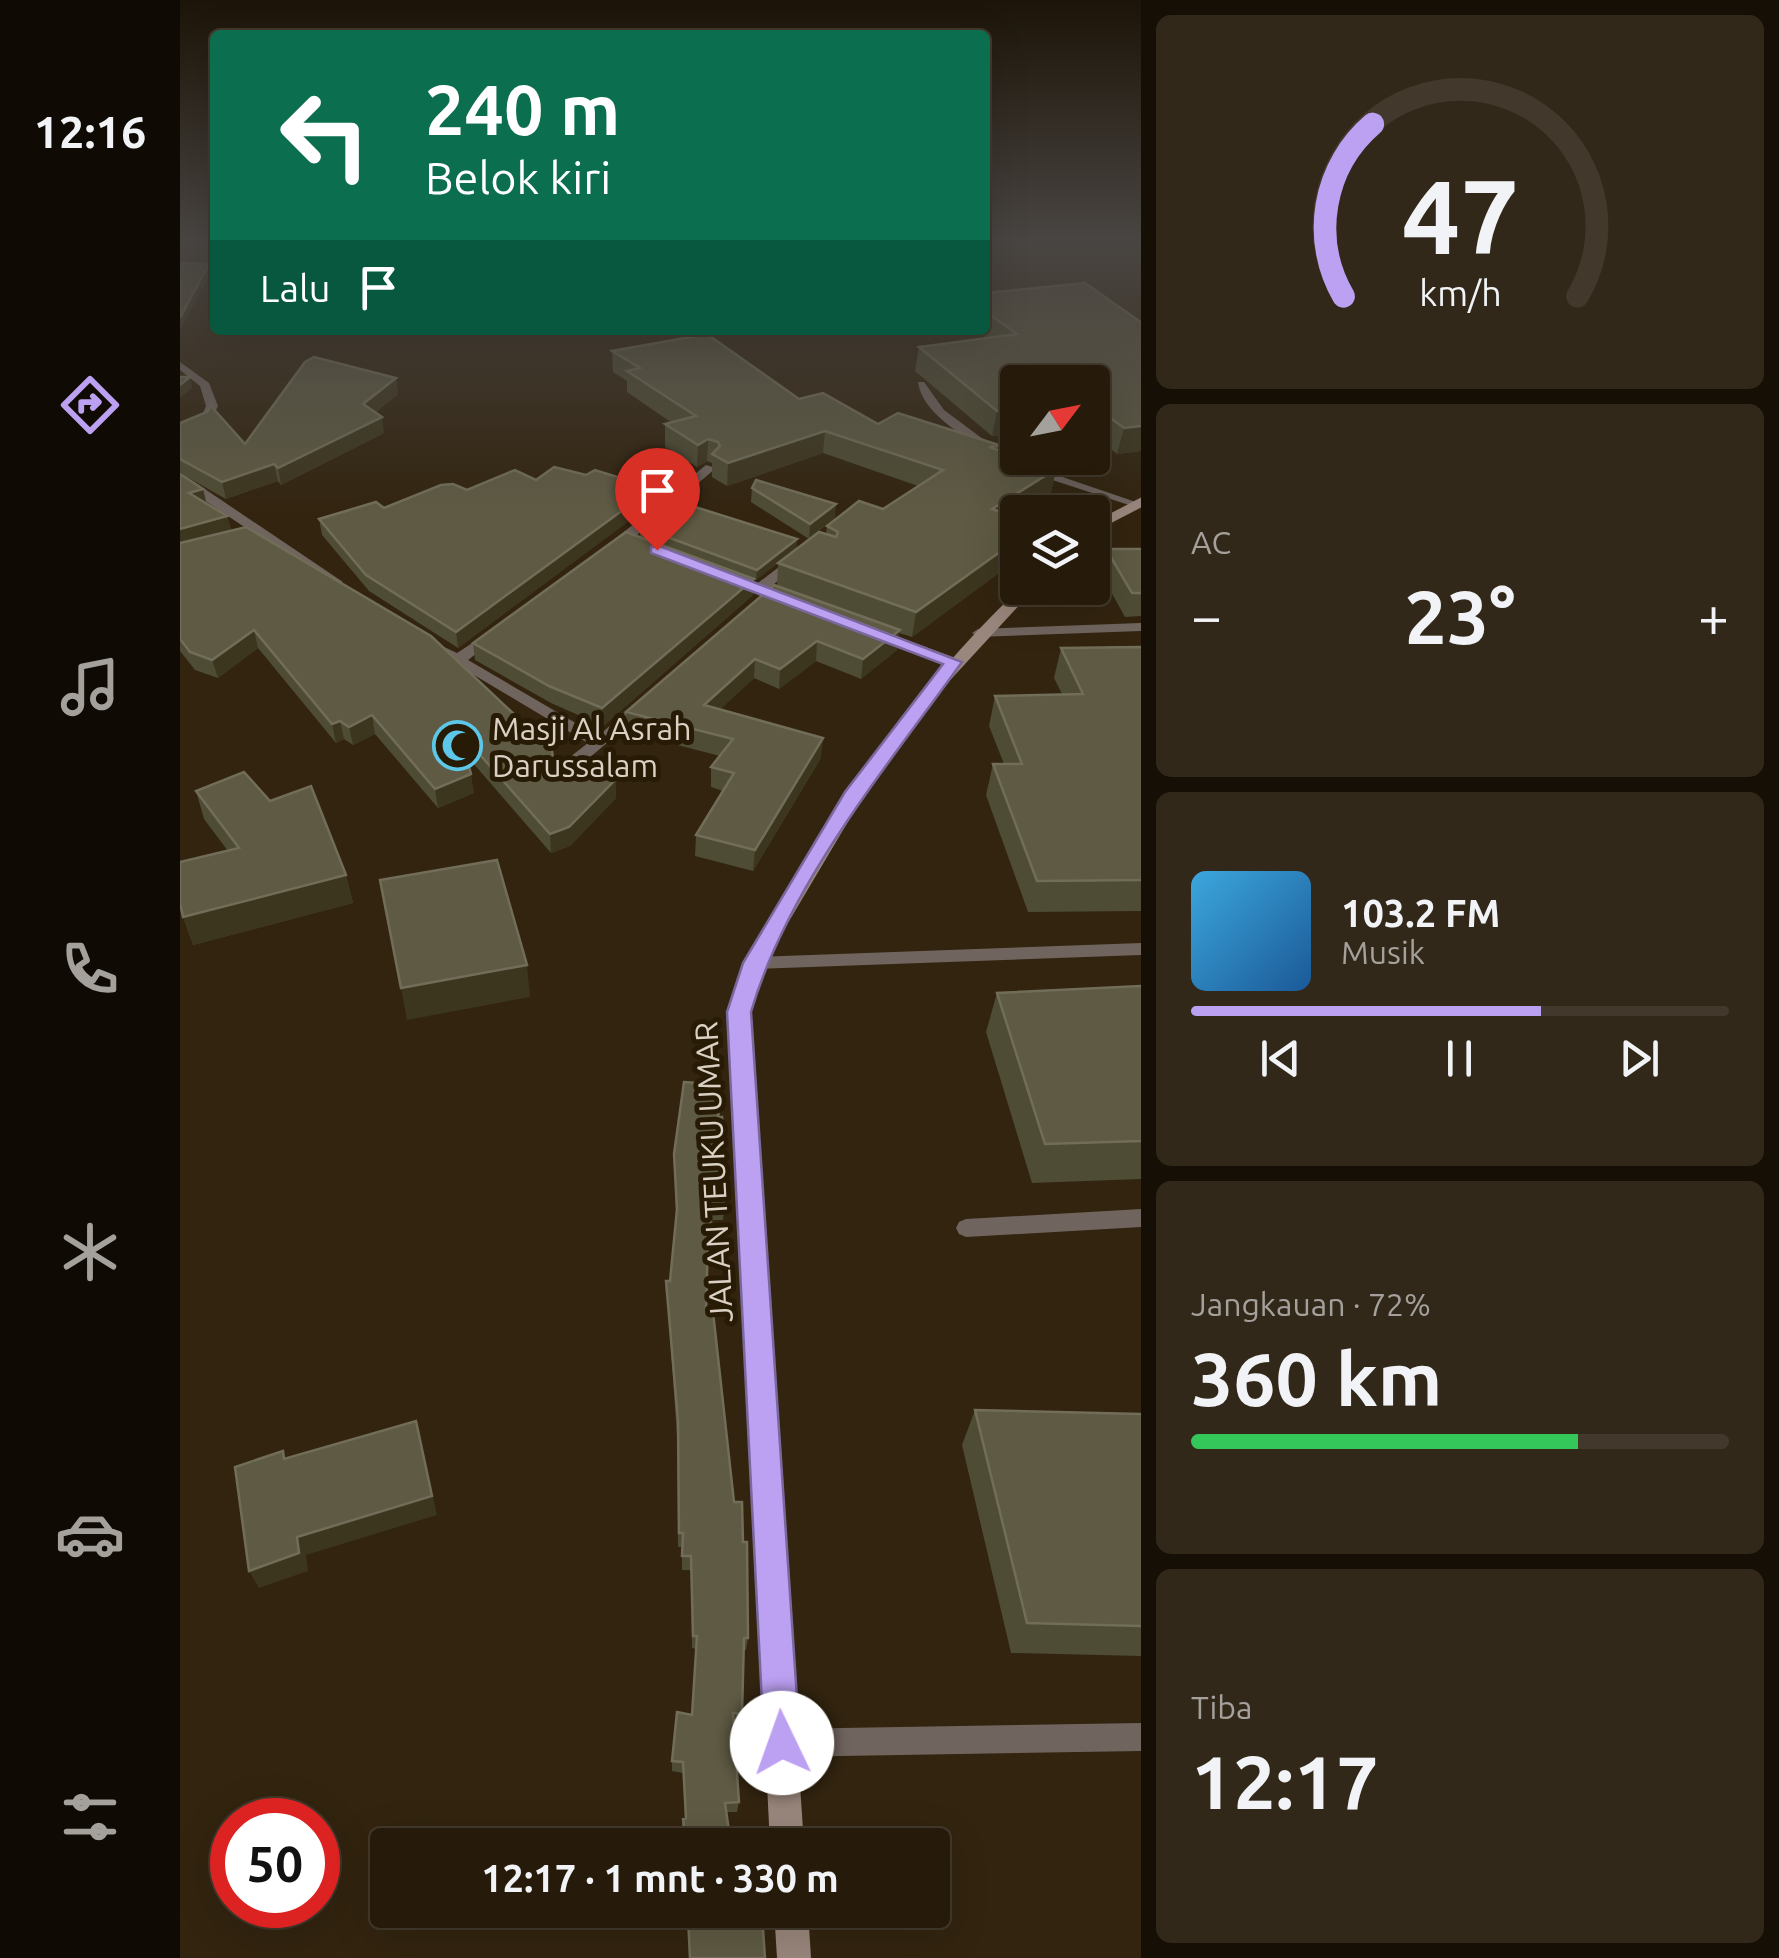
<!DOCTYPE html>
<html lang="id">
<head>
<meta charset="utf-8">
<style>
	body { margin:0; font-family:Ubuntu,sans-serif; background:#322819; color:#f1f3f6; height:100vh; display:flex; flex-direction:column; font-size:38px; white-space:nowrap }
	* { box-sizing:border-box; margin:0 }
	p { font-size:32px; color:#a4a19d }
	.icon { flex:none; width:55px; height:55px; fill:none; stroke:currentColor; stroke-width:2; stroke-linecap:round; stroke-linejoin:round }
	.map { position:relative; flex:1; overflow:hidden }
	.sheet { display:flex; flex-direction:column; gap:15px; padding:15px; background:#150f06; width:638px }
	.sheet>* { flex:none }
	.top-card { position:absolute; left:30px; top:30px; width:780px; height:305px; border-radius:10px; box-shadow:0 10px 40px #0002,0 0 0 2px #42392c; background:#0b6e4f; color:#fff; overflow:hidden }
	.needle { width:65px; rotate:58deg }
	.tools { position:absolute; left:820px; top:365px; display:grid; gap:20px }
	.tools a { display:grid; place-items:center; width:110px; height:110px; border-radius:10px; background:#261b0b; box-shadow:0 10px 40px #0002,0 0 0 2px #42392c; font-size:50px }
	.speed { position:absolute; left:30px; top:1798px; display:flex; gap:20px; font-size:50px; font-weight:700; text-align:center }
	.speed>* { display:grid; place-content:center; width:130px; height:130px; border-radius:50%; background:#261b0b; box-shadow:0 10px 40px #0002,0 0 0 2px #42392c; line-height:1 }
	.speed .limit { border:15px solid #d22; background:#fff; color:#111 }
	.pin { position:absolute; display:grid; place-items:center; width:85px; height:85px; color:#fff; margin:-102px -42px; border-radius:50% 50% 50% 0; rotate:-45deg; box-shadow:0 0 10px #0007 }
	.pin .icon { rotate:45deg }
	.me { position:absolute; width:110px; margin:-55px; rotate:357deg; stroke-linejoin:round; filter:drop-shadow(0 0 8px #0008) }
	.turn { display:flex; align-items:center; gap:35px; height:210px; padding:0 50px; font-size:45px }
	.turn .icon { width:130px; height:130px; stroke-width:2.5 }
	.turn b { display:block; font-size:70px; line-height:85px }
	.then { display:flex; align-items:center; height:95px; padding:0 50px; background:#0003; gap:20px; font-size:38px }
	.big { font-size:75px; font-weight:600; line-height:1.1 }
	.sheet .tile { flex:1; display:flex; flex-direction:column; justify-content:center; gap:15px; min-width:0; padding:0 35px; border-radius:15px; background:#322819 }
	.sheet .dial { align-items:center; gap:0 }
	.dial svg { height:260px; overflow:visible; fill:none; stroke:#42392c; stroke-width:7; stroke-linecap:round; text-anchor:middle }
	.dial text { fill:#f1f3f6; stroke:none }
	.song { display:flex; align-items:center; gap:30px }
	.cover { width:120px; height:120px; border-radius:15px; background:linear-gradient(135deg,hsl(200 70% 55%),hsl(210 70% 35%)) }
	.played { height:10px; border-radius:5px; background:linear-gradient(90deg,#bca0f2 65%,#42392c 65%) }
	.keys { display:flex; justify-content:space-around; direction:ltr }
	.heat { display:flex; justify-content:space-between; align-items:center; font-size:55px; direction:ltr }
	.charge { height:15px; border-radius:8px; background:linear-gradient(90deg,#34c759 72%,#42392c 0) }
	.trip { position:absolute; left:190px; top:1828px; width:580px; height:100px; border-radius:10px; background:#261b0b; box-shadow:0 10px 40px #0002,0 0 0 2px #42392c; font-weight:600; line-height:100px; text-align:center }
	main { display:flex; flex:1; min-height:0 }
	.dock { display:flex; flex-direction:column; width:180px; justify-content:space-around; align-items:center; background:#0f0b04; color:#a4a19d }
	.dock .icon { width:70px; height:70px }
	.dock .active { color:#bca0f2 }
	.dock b { font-size:45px; color:#f1f3f6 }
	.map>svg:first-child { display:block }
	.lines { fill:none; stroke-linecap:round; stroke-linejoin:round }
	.service { fill:#70645e; fill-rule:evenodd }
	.minor { fill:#70645e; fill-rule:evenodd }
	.secondary { fill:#99867c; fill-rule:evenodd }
	.wall { fill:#4e4c34 }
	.shaded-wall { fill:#3d361f }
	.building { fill:#5e5a43; stroke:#716d58; stroke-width:2.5 }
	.route { fill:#bca0f2; stroke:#7a689d; stroke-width:2.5 }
	.labels { text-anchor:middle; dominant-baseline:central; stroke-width:10; stroke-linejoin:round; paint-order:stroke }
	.poi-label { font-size:32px; fill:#dad1c4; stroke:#281b05; text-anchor:start }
	.street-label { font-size:32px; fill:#dad1c4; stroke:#281b05 }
</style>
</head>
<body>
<main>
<nav class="dock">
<b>12:16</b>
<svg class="icon active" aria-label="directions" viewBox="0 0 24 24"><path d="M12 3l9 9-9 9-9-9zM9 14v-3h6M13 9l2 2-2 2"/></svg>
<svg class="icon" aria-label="music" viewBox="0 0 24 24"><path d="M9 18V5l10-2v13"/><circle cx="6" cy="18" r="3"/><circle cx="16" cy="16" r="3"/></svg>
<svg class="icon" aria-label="phone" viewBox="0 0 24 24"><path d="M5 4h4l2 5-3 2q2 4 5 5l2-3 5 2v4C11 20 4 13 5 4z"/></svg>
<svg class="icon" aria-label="climate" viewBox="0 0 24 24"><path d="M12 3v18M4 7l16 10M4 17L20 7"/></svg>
<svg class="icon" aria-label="car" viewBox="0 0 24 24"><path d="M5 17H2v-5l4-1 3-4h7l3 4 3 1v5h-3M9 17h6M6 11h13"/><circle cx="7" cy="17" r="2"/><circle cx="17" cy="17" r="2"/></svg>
<svg class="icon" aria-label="filters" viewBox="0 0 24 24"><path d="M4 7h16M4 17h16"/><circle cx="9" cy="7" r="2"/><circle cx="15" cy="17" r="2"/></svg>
</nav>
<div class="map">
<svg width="962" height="1958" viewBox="0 0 962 1958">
	<rect width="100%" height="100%" fill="#32240f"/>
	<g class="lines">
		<g class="service">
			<path d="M738 382H744L764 410 815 448V452H807C783 435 742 413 738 382Z"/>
			<polygon points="848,468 856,468 962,504 952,506 848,472"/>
			<polygon points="962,623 962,631 798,637 792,633 798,629"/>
			<polygon points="962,943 962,955 574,969 565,963 574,957"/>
			<polygon points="962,1209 962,1227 786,1237 779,1234 776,1228 779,1222 786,1219"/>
			<polygon points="962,1723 962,1751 602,1757 592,1753 588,1743 592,1733 602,1729"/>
		</g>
		<g class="minor">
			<polygon points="0,362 29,383 38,406 29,424 0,436 0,429 20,420 26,406 20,386 0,370"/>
			<polygon points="526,465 536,468 449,542 439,542 439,536"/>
			<polygon points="0,474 4,475 163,582 151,585 0,484"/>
			<polygon points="612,557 624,560 584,592 574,592 574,586"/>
			<polygon points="314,629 319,630 319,636 288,660 418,736 459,701 471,701 473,704 389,775 377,775 377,767 408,743 244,645 251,641 277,653"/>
			<polygon points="696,629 779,659 782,662 779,665 769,665 691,636 689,633"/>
		</g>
		<g class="secondary">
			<polygon points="962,497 962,507 912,533 912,523"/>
			<path d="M840 588H855L762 689 685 793 599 938 569 1012 624 1845H590L549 1012C568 956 597 906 628 856 688 758 757 667 840 588Z"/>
			<polygon points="594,1910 628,1910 631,1958 597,1958"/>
		</g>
	</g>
	<g class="wall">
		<polygon points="905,283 962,451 937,454 912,434 912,382 838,382 838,433 812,436 735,371 739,347 807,338 796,330 805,330 805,293"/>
		<polygon points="432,351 619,399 698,424 821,451 876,469 871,492 833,516 838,517 838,559 732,637 719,633 717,650 681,679 636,661 599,689 574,678 540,709 641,758 573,871 515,856 516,835 543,791 531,787 531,767 540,756 447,732 446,712 597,586 598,563 576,580 460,537 460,527 617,539 616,549 646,534 647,526 703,509 738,486 643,453 547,486 532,477 532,463 527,461 517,467 485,447 485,424 492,423 447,392 447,381 433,372"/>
		<polygon points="216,378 218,394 196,412 204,433 101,485 98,481 46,499 0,473 0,423 65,444"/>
		<polygon points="0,474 26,504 47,516 51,530 373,758 436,798 390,846 371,853 286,755 294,793 258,808 195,734 173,745 164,739 156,743 78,648 38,678 15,670 0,651"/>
		<polygon points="406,475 473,488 473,503 278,648 189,591 142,535 139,519 204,508 287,490"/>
		<polygon points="572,488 655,518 629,539 571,502"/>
		<polygon points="962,548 962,616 945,617 920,572 926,549 961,549"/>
		<polygon points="574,579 573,595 423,726 371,703 295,660 293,643"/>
		<polygon points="962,647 962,911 848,912 806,795 813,764 824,764 809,726 815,696 882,694 874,678 881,648"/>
		<polygon points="16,791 90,801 166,875 173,903 13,945 3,917 48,851 24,819"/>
		<polygon points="962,986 962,1179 852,1183 806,1032 817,993"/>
		<polygon points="541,1102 539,1117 544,1204 543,1220 533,1220 527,1250 526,1313 568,1638 566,1650 563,1650 561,1725 554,1724 559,1802 557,1812 547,1812 551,1845 504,1845 502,1829 503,1819 505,1819 503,1773 492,1771 492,1761 512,1715 516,1649 512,1648 511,1570 502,1570 502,1547 498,1547 497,1436 486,1281 490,1281 496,1217 494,1154"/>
		<polygon points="795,1410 962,1414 962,1656 831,1653 782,1445"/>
	</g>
	<g class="shaded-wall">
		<polygon points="29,264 31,273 0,330 0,318"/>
		<polygon points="10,377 12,388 0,398 0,385"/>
		<polygon points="216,378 218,394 186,420 183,404"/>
		<polygon points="838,408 838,433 812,436 817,411"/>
		<polygon points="202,417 204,433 101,485 98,468"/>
		<polygon points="962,426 962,451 937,454 944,428"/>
		<polygon points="645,431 643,453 547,486 548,463"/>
		<polygon points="528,439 527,461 517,467 518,445"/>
		<polygon points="94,464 98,481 46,499 42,482"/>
		<polygon points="876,469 871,492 807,532 812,509"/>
		<polygon points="473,488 473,503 278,648 276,632"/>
		<polygon points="23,489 27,505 9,493"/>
		<polygon points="656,504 655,518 629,539 630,524"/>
		<polygon points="47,516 52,533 0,547 0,529"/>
		<polygon points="617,539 616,549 576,580 577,570"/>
		<polygon points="838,539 838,559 732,637 736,612"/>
		<polygon points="574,579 573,595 423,726 422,708"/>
		<polygon points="74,630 78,648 38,678 32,660"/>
		<polygon points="720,630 717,650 681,679 683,659"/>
		<polygon points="637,641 636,661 599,689 600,669"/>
		<polygon points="575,659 574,678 524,725 524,705"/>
		<polygon points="192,715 195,734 173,745 169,727"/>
		<polygon points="160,721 164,739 156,743 152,724"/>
		<polygon points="643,738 641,758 573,871 575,850"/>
		<polygon points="291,774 294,793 258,808 255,789"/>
		<polygon points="436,779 436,798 390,846 371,853 370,834"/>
		<polygon points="166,875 173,903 13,945 3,917"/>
		<polygon points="347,965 350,997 227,1020 221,988"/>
		<polygon points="533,1204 533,1220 527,1253 528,1237"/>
		<polygon points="236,1421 257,1515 126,1555 128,1571 79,1588 69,1571"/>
	</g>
	<g class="building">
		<polygon points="0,263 29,264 0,318"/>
		<polygon points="905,283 962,323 962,426 944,428 912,404 912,382 838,382 838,408 817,411 739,347 837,334 805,311 805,293"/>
		<polygon points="527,334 619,399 643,393 698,424 718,413 822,446 809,447 876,469 812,509 838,517 838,539 736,612 598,563 639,532 656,537 658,532 647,526 679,501 703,509 763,470 645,431 548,463 532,454 540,446 538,442 528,439 518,445 485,424 516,416 447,371 460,368 432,351"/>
		<polygon points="134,357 216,378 183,404 202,417 98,468 94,464 42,482 0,459 0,423 27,412 31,406 65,444 125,362"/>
		<polygon points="0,377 10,377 0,385"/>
		<polygon points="374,467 406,475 415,470 473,488 276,632 186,575 139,519 196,502 204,508 261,485 273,484 287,490 335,470 356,480"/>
		<polygon points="0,474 23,489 9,493 47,516 0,529"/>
		<polygon points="576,480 656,504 630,524 572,488"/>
		<polygon points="493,500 617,539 577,570 460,527"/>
		<polygon points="66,527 251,636 372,750 373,758 436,779 389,827 370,834 279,731 291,774 255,789 192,715 169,727 160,721 152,724 74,630 32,660 10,652 0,639 0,543"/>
		<polygon points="446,532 574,579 422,708 369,686 293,643"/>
		<polygon points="926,549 962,549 962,593 952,593"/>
		<polygon points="594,585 720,630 683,659 637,641 600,669 575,659 524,705 643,738 575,850 516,835 554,773 531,767 553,739 446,712"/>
		<polygon points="962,647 962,880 857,881 813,764 842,764 815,696 903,694 881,648"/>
		<polygon points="64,772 90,801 131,786 166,875 3,917 0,903 0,862 59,848 16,791"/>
		<polygon points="317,860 347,965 221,988 200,880"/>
		<polygon points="962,986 962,1141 865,1144 817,993"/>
		<polygon points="504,1082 542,1085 538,1117 542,1117 544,1204 533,1204 528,1237 526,1313 533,1312 554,1502 562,1502 563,1542 567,1542 568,1638 564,1638 562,1714 553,1713 559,1802 545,1803 551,1845 506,1845 503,1819 506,1818 503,1762 492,1761 497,1712 512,1715 517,1636 513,1636 511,1556 502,1556 503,1533 499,1533 498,1421 486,1281 490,1281 497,1209 494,1154"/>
		<polygon points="795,1410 962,1414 962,1626 847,1623"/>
		<polygon points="236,1421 252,1496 117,1537 119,1553 69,1571 55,1467 103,1451 104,1459"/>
		<polygon points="513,1910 559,1910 560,1915 582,1914 585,1958 510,1958 508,1917 514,1917"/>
	</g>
	<linearGradient id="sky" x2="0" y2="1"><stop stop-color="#1c1408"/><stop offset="0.47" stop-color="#494542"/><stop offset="1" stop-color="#494542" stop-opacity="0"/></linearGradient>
	<rect width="962" height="513" fill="url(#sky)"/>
	<path class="route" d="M471 547H482L782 662C706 768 608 885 571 1012L620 1743 614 1756 602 1761 589 1756 584 1743 547 1012 563 963 665 792 763 664 471 553Z"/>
	<defs>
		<symbol id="mosque-ring" viewBox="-11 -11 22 22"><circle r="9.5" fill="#281b05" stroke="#5cc7e8" stroke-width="1.5"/><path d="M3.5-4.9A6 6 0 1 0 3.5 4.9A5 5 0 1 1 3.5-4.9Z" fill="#5cc7e8"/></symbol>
	</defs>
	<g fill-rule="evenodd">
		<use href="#mosque-ring" x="250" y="718" width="55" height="55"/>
	</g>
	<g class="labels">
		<g class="poi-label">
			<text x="312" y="728">Masji Al Asrah<tspan x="312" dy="37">Darussalam</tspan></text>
		</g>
		<g class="street-label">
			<text transform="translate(533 1172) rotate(-93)">JALAN TEUKU UMAR</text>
		</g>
	</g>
</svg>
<div class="tools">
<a><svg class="needle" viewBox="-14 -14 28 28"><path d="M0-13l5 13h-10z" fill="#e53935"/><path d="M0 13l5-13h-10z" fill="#a4a19d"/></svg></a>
<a><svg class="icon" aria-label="layers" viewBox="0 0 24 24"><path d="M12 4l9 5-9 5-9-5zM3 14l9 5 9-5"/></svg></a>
</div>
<div class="speed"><div class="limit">50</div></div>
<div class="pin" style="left:477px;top:550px;background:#d93025"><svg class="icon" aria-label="arrive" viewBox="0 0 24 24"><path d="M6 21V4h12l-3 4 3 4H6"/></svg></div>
<svg class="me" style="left:602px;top:1743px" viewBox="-20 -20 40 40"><circle r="19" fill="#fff"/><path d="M0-13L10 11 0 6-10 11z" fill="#bca0f2"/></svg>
<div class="trip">12:17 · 1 mnt · 330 m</div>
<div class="top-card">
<div class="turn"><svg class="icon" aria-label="left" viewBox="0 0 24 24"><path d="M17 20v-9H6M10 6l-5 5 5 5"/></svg><div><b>240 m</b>Belok kiri</div></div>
<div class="then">Lalu<svg class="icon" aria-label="arrive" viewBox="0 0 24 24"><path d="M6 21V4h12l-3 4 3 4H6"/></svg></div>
</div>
</div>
<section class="sheet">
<div class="tile dial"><svg viewBox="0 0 100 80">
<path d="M14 69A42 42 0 1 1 86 69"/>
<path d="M14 69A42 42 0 0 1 23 16" stroke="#bca0f2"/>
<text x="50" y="56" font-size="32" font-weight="700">47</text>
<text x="50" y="72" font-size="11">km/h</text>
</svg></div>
<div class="tile"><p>AC</p>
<div class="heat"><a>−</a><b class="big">23°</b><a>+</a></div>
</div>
<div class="tile">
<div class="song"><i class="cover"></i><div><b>103.2 FM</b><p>Musik</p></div></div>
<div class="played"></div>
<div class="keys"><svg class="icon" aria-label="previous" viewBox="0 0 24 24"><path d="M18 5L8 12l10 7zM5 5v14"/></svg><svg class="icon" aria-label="pause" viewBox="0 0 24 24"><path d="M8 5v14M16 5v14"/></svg><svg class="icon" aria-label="next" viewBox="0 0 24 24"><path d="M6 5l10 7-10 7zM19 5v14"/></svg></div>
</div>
<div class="tile"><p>Jangkauan · 72%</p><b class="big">360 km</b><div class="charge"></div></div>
<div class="tile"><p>Tiba</p><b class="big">12:17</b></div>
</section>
</main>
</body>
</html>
